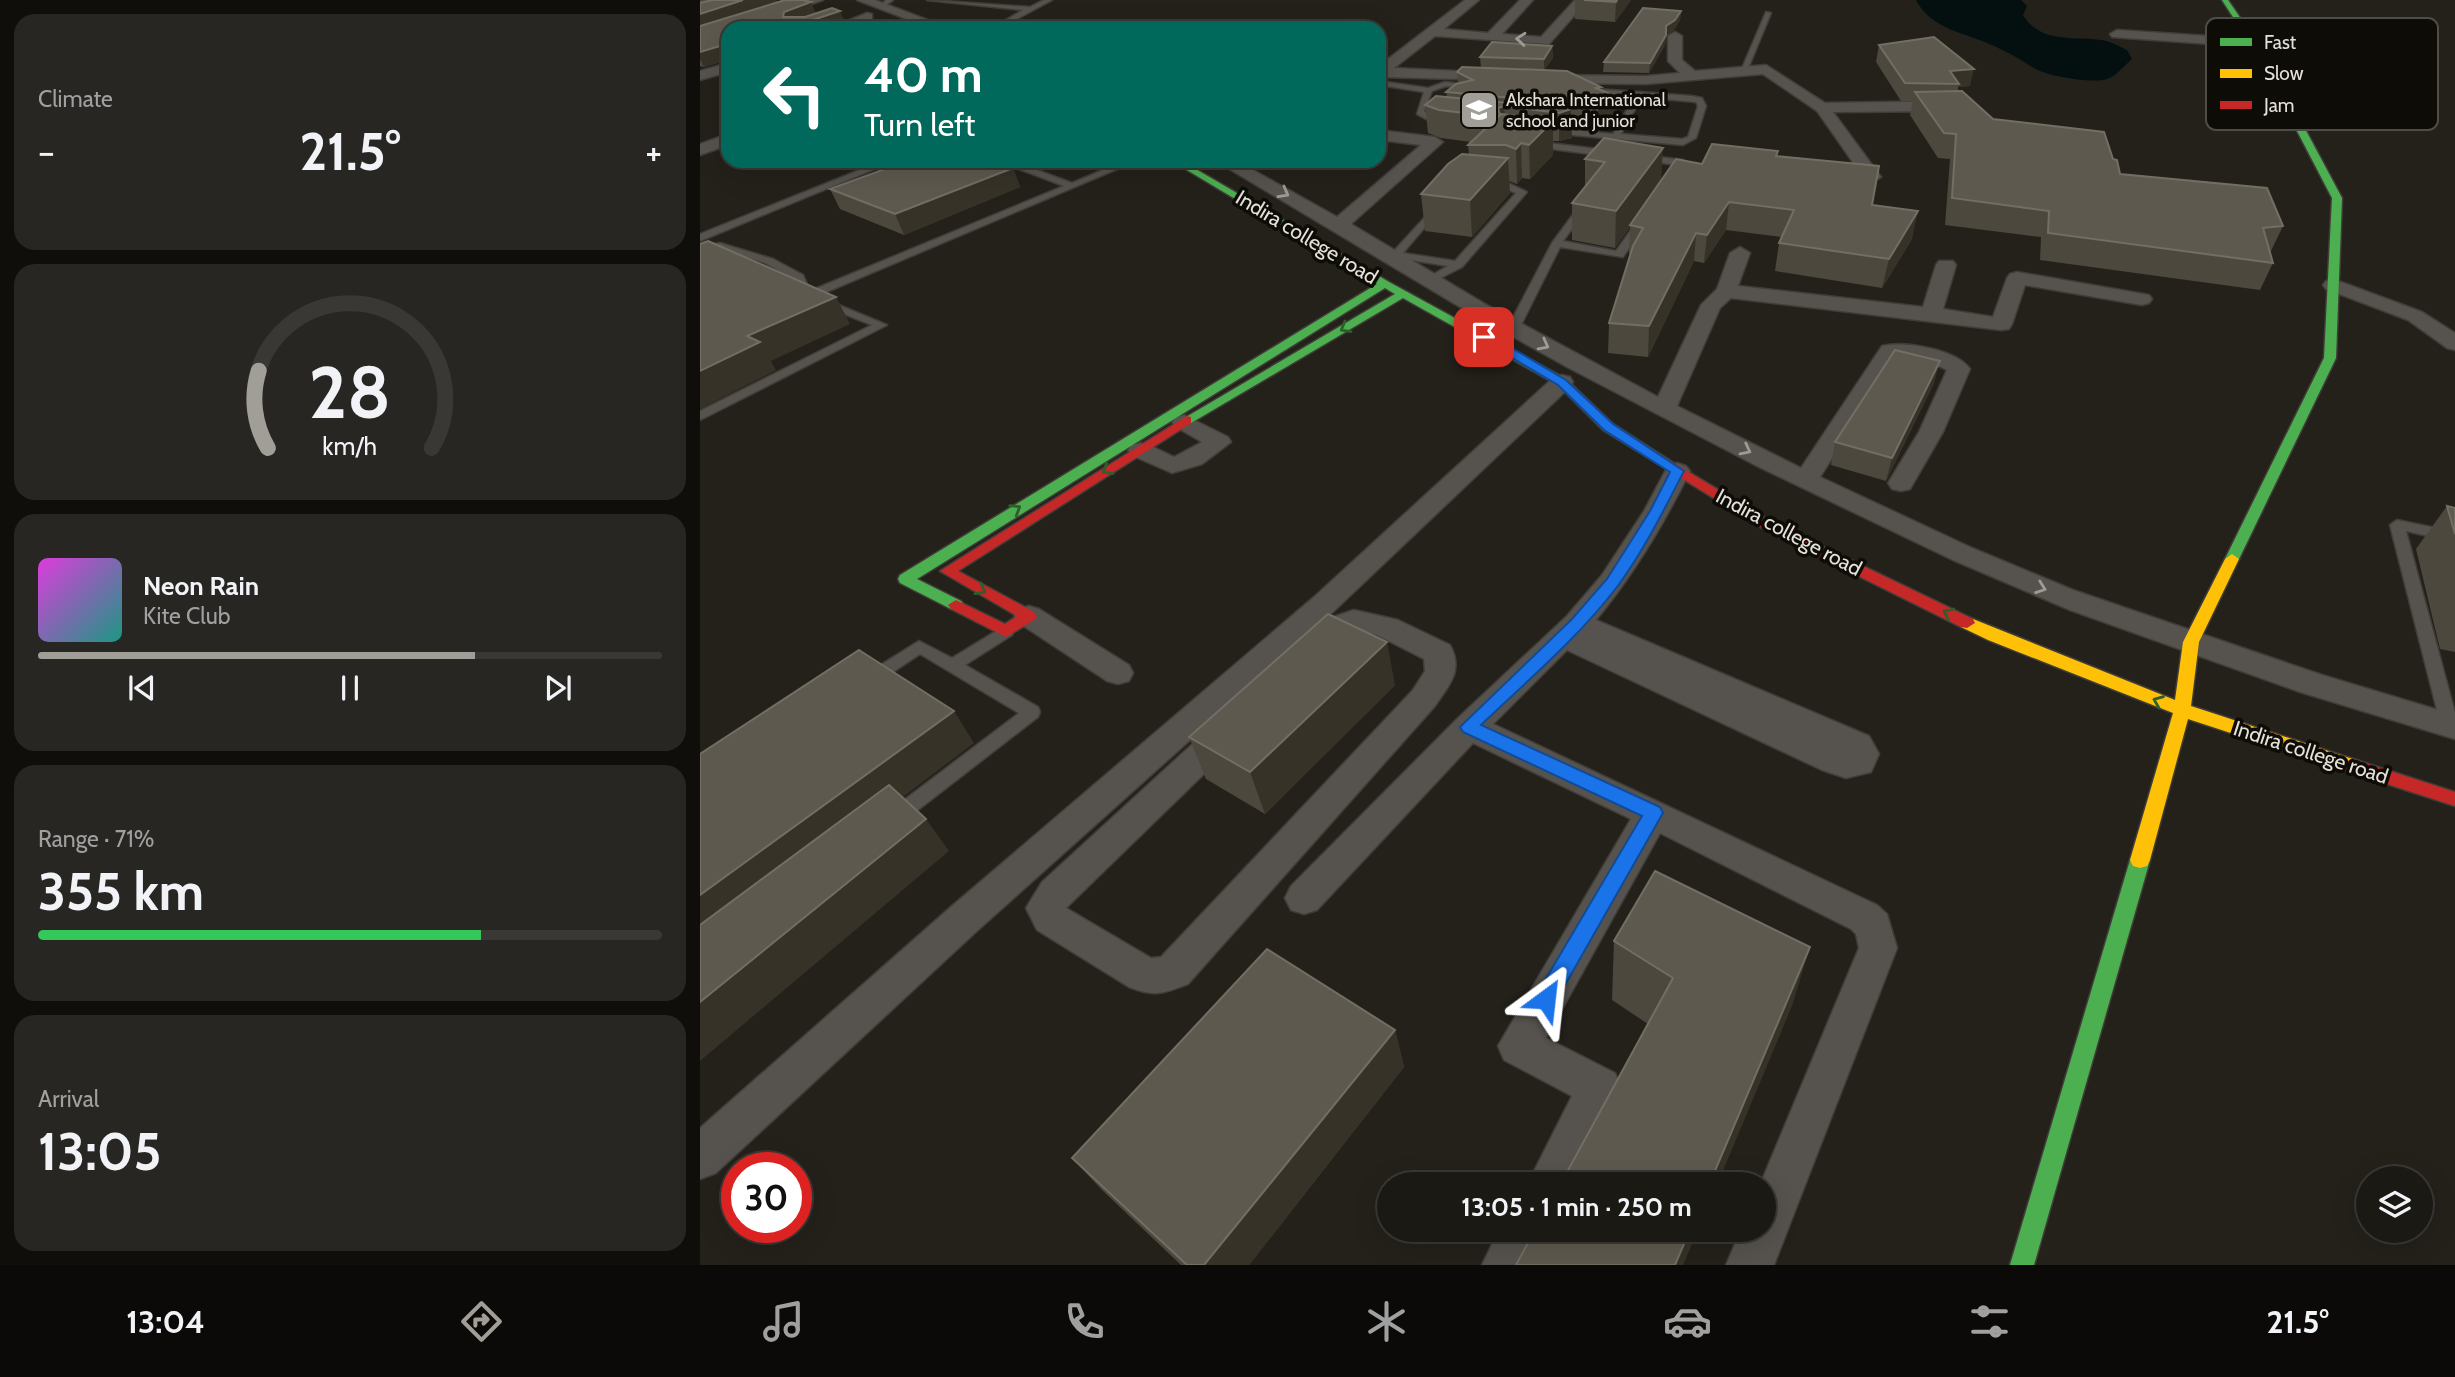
<!DOCTYPE html>
<html lang="en">
<head>
<meta charset="utf-8">
<style>
	body { margin:0; font-family:Cabin,sans-serif; background:#282622; color:#f1f3f6; height:100vh; display:flex; flex-direction:column; font-size:26px; white-space:nowrap }
	* { box-sizing:border-box; margin:0 }
	p { font-size:23px; color:#a0a0a0 }
	.icon { flex:none; width:38px; height:38px; fill:none; stroke:currentColor; stroke-width:2; stroke-linecap:round; stroke-linejoin:round }
	.map { position:relative; flex:1; overflow:hidden }
	.details { display:flex; flex-direction:column; gap:14px; padding:14px; background:#0f0e0b; width:700px }
	.details>* { flex:none }
	.guide { position:absolute; left:21px; top:21px; width:665px; height:147px; border-radius:21px; box-shadow:0 7px 28px #0002,0 0 0 2px #393834; background:#00695c; color:#fff; overflow:hidden }
	.tools { position:absolute; left:1656px; top:1166px; display:grid; gap:14px }
	.tools a { display:grid; place-items:center; width:77px; height:77px; border-radius:50%; background:#1b1914; box-shadow:0 7px 28px #0002,0 0 0 2px #393834; font-size:35px }
	.speed { position:absolute; left:21px; top:1152px; display:flex; gap:14px; font-size:35px; font-weight:700; text-align:center }
	.speed>* { display:grid; place-content:center; width:91px; height:91px; border-radius:50%; background:#1b1914; box-shadow:0 7px 28px #0002,0 0 0 2px #393834; line-height:1 }
	.speed .limit { border:10px solid #d22; background:#fff; color:#111 }
	.pin { position:absolute; display:grid; place-items:center; width:60px; height:60px; color:#fff; margin:-30px; border-radius:14px; box-shadow:0 4px 10px #0006 }
	.me { position:absolute; width:77px; margin:-38px; rotate:30deg; stroke-linejoin:round; filter:drop-shadow(0 0 5px #0008) }
	.turn { display:flex; align-items:center; gap:24px; height:147px; padding:0 28px; font-size:32px }
	.turn .icon { width:91px; height:91px; stroke-width:2.5 }
	.turn b { display:block; font-size:49px; line-height:60px }
	.big { font-size:52px; font-weight:700; line-height:1.1 }
	.details .widget { flex:1; display:flex; flex-direction:column; justify-content:center; gap:10px; min-width:0; padding:0 24px; border-radius:21px; background:#282622 }
	.details .dial { align-items:center; gap:0 }
	.dial svg { height:182px; overflow:visible; fill:none; stroke:#393834; stroke-width:7; stroke-linecap:round; text-anchor:middle }
	.dial text { fill:#f1f3f6; stroke:none }
	.song { display:flex; align-items:center; gap:21px }
	.cover { width:84px; height:84px; border-radius:10px; background:linear-gradient(135deg,hsl(300 70% 55%),hsl(170 70% 35%)) }
	.played { height:7px; border-radius:4px; background:linear-gradient(90deg,#a19e97 70%,#393834 70%) }
	.keys { display:flex; justify-content:space-around; direction:ltr }
	.heat { display:flex; justify-content:space-between; align-items:center; font-size:38px; direction:ltr }
	.charge { height:10px; border-radius:5px; background:linear-gradient(90deg,#34c759 71%,#393834 0) }
	.trip { position:absolute; left:677px; top:1172px; width:399px; height:70px; border-radius:35px; background:#1b1914; box-shadow:0 7px 28px #0002,0 0 0 2px #393834; font-weight:700; line-height:70px; text-align:center }
	.tabs { display:flex; height:112px; justify-content:space-around; align-items:center; background:#0b0a08; color:#a0a0a0 }
	.tabs .icon { width:49px; height:49px }
	.tabs .on { color:#a19e97 }
	.tabs b { font-size:32px; color:#f1f3f6 }
	main { display:flex; flex:1; min-height:0 }
	.map>svg:first-child { display:block }
	.water { fill:#041010 }
	.lines { fill:none; stroke-linecap:round; stroke-linejoin:round }
	.lane-casing { stroke:#403d39; stroke-width:3 }
	.street-casing { stroke:#403d39; stroke-width:3 }
	.fast-casing { stroke:#403d39; stroke-width:3 }
	.slow-casing { stroke:#403d39; stroke-width:3 }
	.jam-casing { stroke:#403d39; stroke-width:3 }
	.lane { fill:#56534f; fill-rule:evenodd }
	.street { fill:#56534f; fill-rule:evenodd }
	.fast { fill:#4caf50; fill-rule:evenodd }
	.slow { fill:#ffc107; fill-rule:evenodd }
	.jam { fill:#c62828; fill-rule:evenodd }
	.wall { fill:#4d483d }
	.shaded-wall { fill:#363228 }
	.building { fill:#5e594e; stroke:#736e64; stroke-width:2 }
	.oneway { stroke:#9e9a94 }
	.oneway2 { stroke:#2d5e2c }
	.route { fill:#1a73e8; stroke:#114b97; stroke-width:2 }
	.labels { text-anchor:middle; dominant-baseline:central; stroke-width:7; stroke-linejoin:round; paint-order:stroke }
	.far-poi-label { font-size:18px; fill:#e5e1da; stroke:#0e0c07; text-anchor:start }
	.street-label { font-size:21px; fill:#e5e1da; stroke:#0e0c07 }
	.key { fill:#0e0c07; stroke:#4e4c46; stroke-width:2 }
	.key-label { font-size:19px; fill:#e5e1da }
</style>
</head>
<body>
<main>
<section class="details">
<div class="widget"><p>Climate</p>
<div class="heat"><a>−</a><b class="big">21.5°</b><a>+</a></div>
</div>
<div class="widget dial"><svg viewBox="0 0 100 80">
<path d="M14 69A42 42 0 1 1 86 69"/>
<path d="M14 69A42 42 0 0 1 10 35" stroke="#a19e97"/>
<text x="50" y="56" font-size="32" font-weight="700">28</text>
<text x="50" y="72" font-size="11">km/h</text>
</svg></div>
<div class="widget">
<div class="song"><i class="cover"></i><div><b>Neon Rain</b><p>Kite Club</p></div></div>
<div class="played"></div>
<div class="keys"><svg class="icon" aria-label="previous" viewBox="0 0 24 24"><path d="M18 5L8 12l10 7zM5 5v14"/></svg><svg class="icon" aria-label="pause" viewBox="0 0 24 24"><path d="M8 5v14M16 5v14"/></svg><svg class="icon" aria-label="next" viewBox="0 0 24 24"><path d="M6 5l10 7-10 7zM19 5v14"/></svg></div>
</div>
<div class="widget"><p>Range · 71%</p><b class="big">355 km</b><div class="charge"></div></div>
<div class="widget"><p>Arrival</p><b class="big">13:05</b></div>
</section>
<div class="map">
<svg width="1755" height="1265" viewBox="0 0 1755 1265">
	<rect width="100%" height="100%" fill="#24211b"/>
	<path class="water" d="M1216 0H1321L1327 6 1323 15C1341 44 1372 36 1401 40 1410 41 1419 46 1427 50L1432 59C1425 65 1415 77 1407 79 1392 84 1345 76 1332 67 1320 59 1308 52 1294 46 1267 33 1231 30 1216 0Z"/>
	<g class="lines">
		<defs>
			<g id="lane">
				<polygon points="186,0 193,0 182,8 178,8"/>
				<polygon points="227,0 330,7 344,0 352,0 300,28 292,28 323,10"/>
				<polygon points="1066,12 1071,13 1047,71 1040,73"/>
				<path d="M679 81 728 88 745 82 779 86 775 88 746 86 732 91 724 111 730 116 750 118 751 120C741 126 726 120 717 114L724 92 679 85Z"/>
				<path d="M882 88 992 96 1002 98 1006 106 996 138 983 145 850 133 849 131 853 128 913 134 935 96 885 92ZM942 97 996 102 998 106 988 137 982 139 921 134Z"/>
				<polygon points="832,141 914,151 918,154 914,157 829,146 829,142"/>
				<polygon points="943,155 983,160 987,163 976,175 971,172 977,165 940,160 939,158"/>
				<polygon points="182,161 194,161 0,241 0,234"/>
				<polygon points="283,161 318,163 372,183 424,161 436,161 117,296 187,325 0,420 0,411 172,325 103,298 94,279 65,263 20,249 0,253 0,247 20,243 73,259 103,275 110,291 364,186 316,168"/>
				<polygon points="788,183 808,183 827,192 762,267 729,284 724,281 725,279 748,266 692,257 692,253 739,202 744,205 742,207 703,253 755,261 816,193 806,189 788,187"/>
				<polygon points="883,204 888,207 863,241 916,251 938,220 946,222 923,257 860,247 819,329 809,331 807,329 852,243 880,205"/>
				<polygon points="1697,520 1755,532 1755,542 1706,531 1755,713 1755,731 1744,731 1741,726 1690,525"/>
				<polygon points="306,625 312,627 314,631 312,635 265,665 338,707 340,712 338,717 201,823 194,826 187,823 185,818 187,813 319,713 220,654 175,684 163,684 161,680 163,676 219,641 252,658"/>
			</g>
			<g id="street">
				<polygon points="104,0 123,0 40,28 28,28 28,32 0,40 0,32"/>
				<polygon points="157,0 175,0 249,28 230,28"/>
				<polygon points="765,0 779,0 744,29 788,33 820,0 833,0 802,34 841,37 875,0 888,0 849,44 735,36 694,68 796,73 801,74 803,77 801,80 679,77 679,66"/>
				<polygon points="167,13 172,14 172,20 149,28 130,28"/>
				<polygon points="1417,30 1553,39 1560,43 1553,47 1412,37 1410,34"/>
				<polygon points="975,32 982,36 982,60 995,71 1066,65 1125,103 1251,101 1259,106 1251,111 1133,112 1181,177 1172,182 1166,181 1117,111 1063,74 946,84 846,83 839,79 846,75 946,76 980,73 968,61 968,36"/>
				<polygon points="28,63 28,72 0,80 0,71"/>
				<path d="M679 130 735 137 743 142 651 224 785 304 958 397 1001 305 1017 289 1030 253 1040 247 1050 253 1038 286 1223 307 1236 265 1239 261H1253L1256 265 1243 309 1293 317 1307 278 1310 274 1317 272 1449 295 1452 299 1449 303 1442 305 1325 285 1312 324 1309 329 1301 330 1031 298 1020 308 977 406 1101 468 1182 346C1205 341 1256 349 1270 369L1243 432 1210 489 1201 491 1192 489 1188 483 1219 432 1247 370C1232 362 1215 358 1197 357L1120 477 1272 548 1373 590 1622 675 1755 715V739L1600 692 1370 610 1253 560 1059 467 869 368 770 313 516 161H537L637 217 721 145 679 140Z"/>
				<polygon points="28,134 28,145 0,155 0,144"/>
				<polygon points="1633,279 1722,312 1755,333 1755,350 1747,348 1708,320 1626,289 1623,285 1626,281"/>
				<polygon points="862,375 870,377 873,382 870,387 634,611 278,930 16,1173 0,1179 0,1128 252,906 614,597 854,377"/>
				<polygon points="484,415 528,437 531,442 502,464 472,473 431,455 428,450 431,445 440,443 449,445 474,457 502,442 476,427 472,422 476,417"/>
				<path d="M977 463 986 466 990 471C964 524 934 574 896 620L1169 736 1179 754 1171 772 1146 778 1122 770 867 650 793 724 1177 905 1187 914 1197 948 1074 1265H1026L1041 1230H1064V1185H1060L1159 948 1156 934 1151 929 960 833 846 1038 915 1073 921 1088 873 1185H827L872 1096 804 1060 798 1046 931 819 773 743 617 910 604 914 591 910 585 898 591 886 758 718 867 616 902 575 944 511 968 466Z"/>
				<polygon points="329,606 339,609 429,665 433,673 429,681 418,684 407,681 319,623 314,616 319,609"/>
				<path d="M654 610 698 620 750 645C764 671 749 685 735 706L488 984C462 994 455 997 429 987L337 930 326 908 342 882 630 618ZM656 630 677 635 724 659 725 671 713 690 461 957 451 958 366 908 650 632Z"/>
				<polygon points="799,1230 847,1230 831,1265 782,1265"/>
			</g>
			<g id="fast">
				<polygon points="1522,0 1528,0 1565,54 1642,198 1636,358 1539,559 1532,564 1525,559 1624,358 1632,198 1557,54"/>
				<polygon points="472,161 482,161 689,282 866,379 913,424 969,460 967,463 957,463 903,430 858,385 703,298 491,423 487,424 481,420 695,294 685,288 217,579 261,601 264,605 261,609 251,609 200,583 198,579 200,575 677,284"/>
				<polygon points="1440,852 1447,854 1450,860 1334,1265 1310,1265 1430,860 1433,854"/>
			</g>
			<polygon id="slow" points="1532,554 1539,559 1499,642 1491,706 1659,761 1662,766 1659,771 1653,773 1488,719 1450,860 1447,866 1440,868 1433,866 1430,860 1473,713 1288,640 1261,627 1259,623 1267,618 1273,619 1475,700 1483,642 1525,559"/>
			<g id="jam">
				<polygon points="487,416 491,417 491,423 258,571 334,612 337,616 334,620 306,637 251,609 248,605 256,600 305,624 317,616 240,571"/>
				<polygon points="962,456 1072,522 1273,619 1275,623 1267,628 1261,627 1062,528 957,463 957,457"/>
				<polygon points="1653,759 1755,792 1755,806 1647,771 1644,766 1647,761"/>
			</g>
		</defs>
		<use href="#lane" class="lane-casing"/>
		<use href="#street" class="street-casing"/>
		<use href="#fast" class="fast-casing"/>
		<use href="#slow" class="slow-casing"/>
		<use href="#jam" class="jam-casing"/>
		<use href="#lane" class="lane"/>
		<use href="#street" class="street"/>
		<use href="#fast" class="fast"/>
		<use href="#slow" class="slow"/>
		<use href="#jam" class="jam"/>
	</g>
	<g class="wall">
		<polygon points="0,0 76,0 77,3 116,13 146,24 28,28 28,61 27,60 4,67 0,66"/>
		<polygon points="875,0 931,0 915,22 875,19"/>
		<polygon points="981,11 980,20 974,30 966,36 965,45 949,73 903,72 904,62"/>
		<polygon points="1179,45 1270,86 1258,87 1258,91 1293,119 1413,159 1420,174 1583,226 1570,253 1573,263 1560,290 1340,260 1341,237 1245,225 1250,159 1238,158 1210,115 1213,101 1201,101 1176,62"/>
		<polygon points="852,46 853,58 844,70 901,87 901,90 917,97 917,121 914,125 898,130 872,127 872,138 859,141 853,141 853,155 830,179 822,178 817,184 809,181 810,193 772,237 725,231 721,194 769,155 768,145 771,142 741,138 728,133 725,105 747,97 746,92 758,83 757,72 781,68 780,57"/>
		<polygon points="904,138 961,181 1002,164 1078,151 1077,156 1172,205 1212,239 1182,288 1075,271 1079,243 1082,237 1026,230 1004,263 994,261 948,357 908,353 909,323 930,254 929,253 930,227 915,248 872,240 872,203 885,187 885,159"/>
		<polygon points="313,168 320,187 204,235 140,209 130,189"/>
		<polygon points="1234,383 1186,481 1131,465 1135,442"/>
		<polygon points="1747,506 1755,508 1755,652 1740,649 1716,549"/>
		<polygon points="695,685 565,814 506,779 489,737"/>
		<polygon points="914,941 1092,1006 948,1024 912,1000"/>
		<polygon points="695,1030 704,1067 549,1265 481,1265 402,1190 372,1158"/>
	</g>
	<g class="shaded-wall">
		<polygon points="43,0 76,0 77,4 0,29 0,14"/>
		<polygon points="917,0 931,0 915,22 916,2"/>
		<polygon points="111,2 117,16 140,11 146,24 135,28 88,28 83,17 84,12"/>
		<polygon points="981,11 980,20 974,30 966,36 965,45 949,73 950,63 966,26"/>
		<polygon points="20,46 27,60 4,67 0,59 0,52"/>
		<polygon points="852,46 853,58 844,70 844,59"/>
		<polygon points="28,49 28,59 23,50"/>
		<polygon points="1274,69 1270,86 1258,87 1259,84 1250,71"/>
		<polygon points="901,87 901,105 917,97 917,121 914,125 898,130 898,106 896,88"/>
		<polygon points="804,106 805,118 799,117 798,108"/>
		<polygon points="871,109 872,138 859,141 859,113"/>
		<polygon points="853,121 853,155 830,179 829,145"/>
		<polygon points="821,143 822,178 817,184 816,149"/>
		<polygon points="963,148 961,183 930,225 930,227 915,248 916,211"/>
		<polygon points="808,158 810,193 772,237 770,200"/>
		<polygon points="313,168 320,187 204,235 195,214"/>
		<polygon points="1029,202 1026,230 1004,263 1007,235"/>
		<polygon points="1218,211 1212,239 1182,288 1189,259"/>
		<polygon points="996,233 994,261 948,357 949,326"/>
		<polygon points="136,297 150,324 71,361 76,370 0,409 0,371 47,336"/>
		<polygon points="1240,361 1234,383 1186,481 1192,458"/>
		<polygon points="687,642 695,685 565,814 550,772"/>
		<polygon points="254,711 274,743 0,951 0,895"/>
		<polygon points="226,819 249,851 0,1061 0,1002"/>
		<polygon points="1110,947 1092,1006 1017,1185 1009,1185"/>
		<polygon points="695,1030 704,1067 549,1265 504,1265"/>
		<polygon points="990,1230 998,1230 983,1265 975,1265"/>
	</g>
	<g class="building">
		<polygon points="12,0 43,0 0,14 0,3"/>
		<polygon points="85,0 103,0 111,2 84,12 83,17 105,17 132,8 140,11 89,28 28,28 28,49 23,50 20,46 0,52 0,26"/>
		<polygon points="884,0 917,0 916,2"/>
		<polygon points="943,8 981,11 975,20 966,26 966,35 950,63 904,62"/>
		<polygon points="1234,37 1274,69 1250,71 1259,84 1205,83 1179,45"/>
		<polygon points="792,42 852,46 844,59 780,57"/>
		<polygon points="762,67 867,71 901,87 896,88 917,97 915,102 898,106 746,92 756,84 773,80 757,72"/>
		<polygon points="1262,91 1293,119 1404,132 1413,159 1417,160 1420,174 1567,188 1583,226 1563,228 1573,263 1348,233 1349,211 1252,198 1256,134 1244,133 1215,92"/>
		<polygon points="736,96 871,109 859,113 804,106 798,108 800,115 798,117 739,110 725,105"/>
		<polygon points="801,114 853,121 829,145 821,143 816,149 806,145 768,145"/>
		<polygon points="904,138 963,148 916,211 872,203 905,162 885,159"/>
		<polygon points="1012,144 1078,151 1076,156 1179,166 1172,205 1218,211 1189,259 1079,243 1094,210 1029,202 1007,235 996,233 949,326 909,323 933,246 943,228 930,225 976,159 1002,164"/>
		<polygon points="762,154 808,158 770,200 721,194 748,164"/>
		<polygon points="207,161 294,161 313,168 195,214 130,189"/>
		<polygon points="8,241 136,297 47,336 60,342 0,371 0,244"/>
		<polygon points="1195,350 1240,361 1192,458 1135,442"/>
		<polygon points="1747,506 1755,508 1755,534"/>
		<polygon points="628,614 687,642 550,772 489,737"/>
		<polygon points="159,650 254,711 0,895 0,754"/>
		<polygon points="189,785 226,819 0,1002 0,925"/>
		<polygon points="955,871 1110,947 1009,1185 860,1185 973,978 914,941"/>
		<polygon points="567,949 695,1030 504,1265 487,1265 372,1158"/>
		<polygon points="835,1230 990,1230 975,1265 816,1265"/>
	</g>
	<defs><path id="oneway-chevron" d="M-2-3.5L2.5 0L-2 3.5" fill="none" stroke-width="1.6" stroke-linecap="round" stroke-linejoin="round" transform="scale(1.75)"/></defs>
	<g class="oneway">
		<use href="#oneway-chevron" transform="translate(821 39) rotate(-175)"/>
		<use href="#oneway-chevron" transform="translate(584 193) rotate(29)"/>
		<use href="#oneway-chevron" transform="translate(844 345) rotate(28)"/>
		<use href="#oneway-chevron" transform="translate(1046 450) rotate(27)"/>
		<use href="#oneway-chevron" transform="translate(1341 588) rotate(20)"/>
	</g>
	<g class="oneway2">
		<use href="#oneway-chevron" transform="translate(645 328) rotate(150)"/>
		<use href="#oneway-chevron" transform="translate(407 470) rotate(148)"/>
		<use href="#oneway-chevron" transform="translate(316 509) rotate(-32)"/>
		<use href="#oneway-chevron" transform="translate(281 590) rotate(29)"/>
		<use href="#oneway-chevron" transform="translate(1248 613) rotate(-154)"/>
		<use href="#oneway-chevron" transform="translate(1458 701) rotate(-158)"/>
	</g>
	<path class="route" d="M780 334H788L866 380 913 424 984 471C964 510 943 552 917 587 878 638 827 681 781 725L960 807 963 813 853 1006 846 1009 838 1006 835 999 838 992 942 816 763 732 760 727 872 619 907 579 950 511 970 472 904 430 858 385 780 339Z"/>
	<defs>
		<symbol id="school-square" viewBox="-11 -11 22 22"><rect x="-9" y="-9" width="18" height="18" rx="4" fill="#a19e97" stroke="#0e0c07"/><path d="M0-5L7-2L0 1L-7-2ZM-4 1L0 2.5L4 1V4Q0 6-4 4Z" fill="#fff"/></symbol>
	</defs>
	<g fill-rule="evenodd">
		<use href="#school-square" x="757" y="88" width="44" height="44"/>
	</g>
	<g class="labels">
		<g class="far-poi-label">
			<text x="806" y="100">Akshara International<tspan x="806" dy="21">school and junior</tspan></text>
		</g>
		<g class="street-label">
			<text transform="translate(607 237) rotate(31)">Indira college road</text>
			<text transform="translate(1089 532) rotate(28)">Indira college road</text>
			<text transform="translate(1611 752) rotate(18)">Indira college road</text>
		</g>
	</g>
	<rect x="1506" y="18" width="232" height="112" rx="10" class="key"/>
	<rect x="1520" y="38" width="32" height="8" fill="#4caf50"/>
	<rect x="1520" y="69" width="32" height="9" fill="#ffc107"/>
	<rect x="1520" y="101" width="32" height="8" fill="#c62828"/>
	<g class="key-label">
		<text x="1564" y="49">Fast</text>
		<text x="1564" y="80">Slow</text>
		<text x="1564" y="112">Jam</text>
	</g>
</svg>
<div class="tools">
<a><svg class="icon" aria-label="layers" viewBox="0 0 24 24"><path d="M12 4l9 5-9 5-9-5zM3 14l9 5 9-5"/></svg></a>
</div>
<div class="speed"><div class="limit">30</div></div>
<div class="pin" style="left:784px;top:337px;background:#d93025"><svg class="icon" aria-label="arrive" viewBox="0 0 24 24"><path d="M6 21V4h12l-3 4 3 4H6"/></svg></div>
<svg class="me" style="left:846px;top:999px" viewBox="-20 -20 40 40"><path d="M0-17L14 15 0 8-14 15z" fill="#1a73e8" stroke="#fff" stroke-width="4"/></svg>
<div class="trip">13:05 · 1 min · 250 m</div>
<div class="guide">
<div class="turn"><svg class="icon" aria-label="left" viewBox="0 0 24 24"><path d="M17 20v-9H6M10 6l-5 5 5 5"/></svg><div><b>40 m</b>Turn left</div></div>
</div>
</div>
</main>
<nav class="tabs">
<b>13:04</b>
<svg class="icon on" aria-label="directions" viewBox="0 0 24 24"><path d="M12 3l9 9-9 9-9-9zM9 14v-3h6M13 9l2 2-2 2"/></svg>
<svg class="icon" aria-label="music" viewBox="0 0 24 24"><path d="M9 18V5l10-2v13"/><circle cx="6" cy="18" r="3"/><circle cx="16" cy="16" r="3"/></svg>
<svg class="icon" aria-label="phone" viewBox="0 0 24 24"><path d="M5 4h4l2 5-3 2q2 4 5 5l2-3 5 2v4C11 20 4 13 5 4z"/></svg>
<svg class="icon" aria-label="climate" viewBox="0 0 24 24"><path d="M12 3v18M4 7l16 10M4 17L20 7"/></svg>
<svg class="icon" aria-label="car" viewBox="0 0 24 24"><path d="M5 17H2v-5l4-1 3-4h7l3 4 3 1v5h-3M9 17h6M6 11h13"/><circle cx="7" cy="17" r="2"/><circle cx="17" cy="17" r="2"/></svg>
<svg class="icon" aria-label="filters" viewBox="0 0 24 24"><path d="M4 7h16M4 17h16"/><circle cx="9" cy="7" r="2"/><circle cx="15" cy="17" r="2"/></svg>
<b>21.5°</b>
</nav>
</body>
</html>
